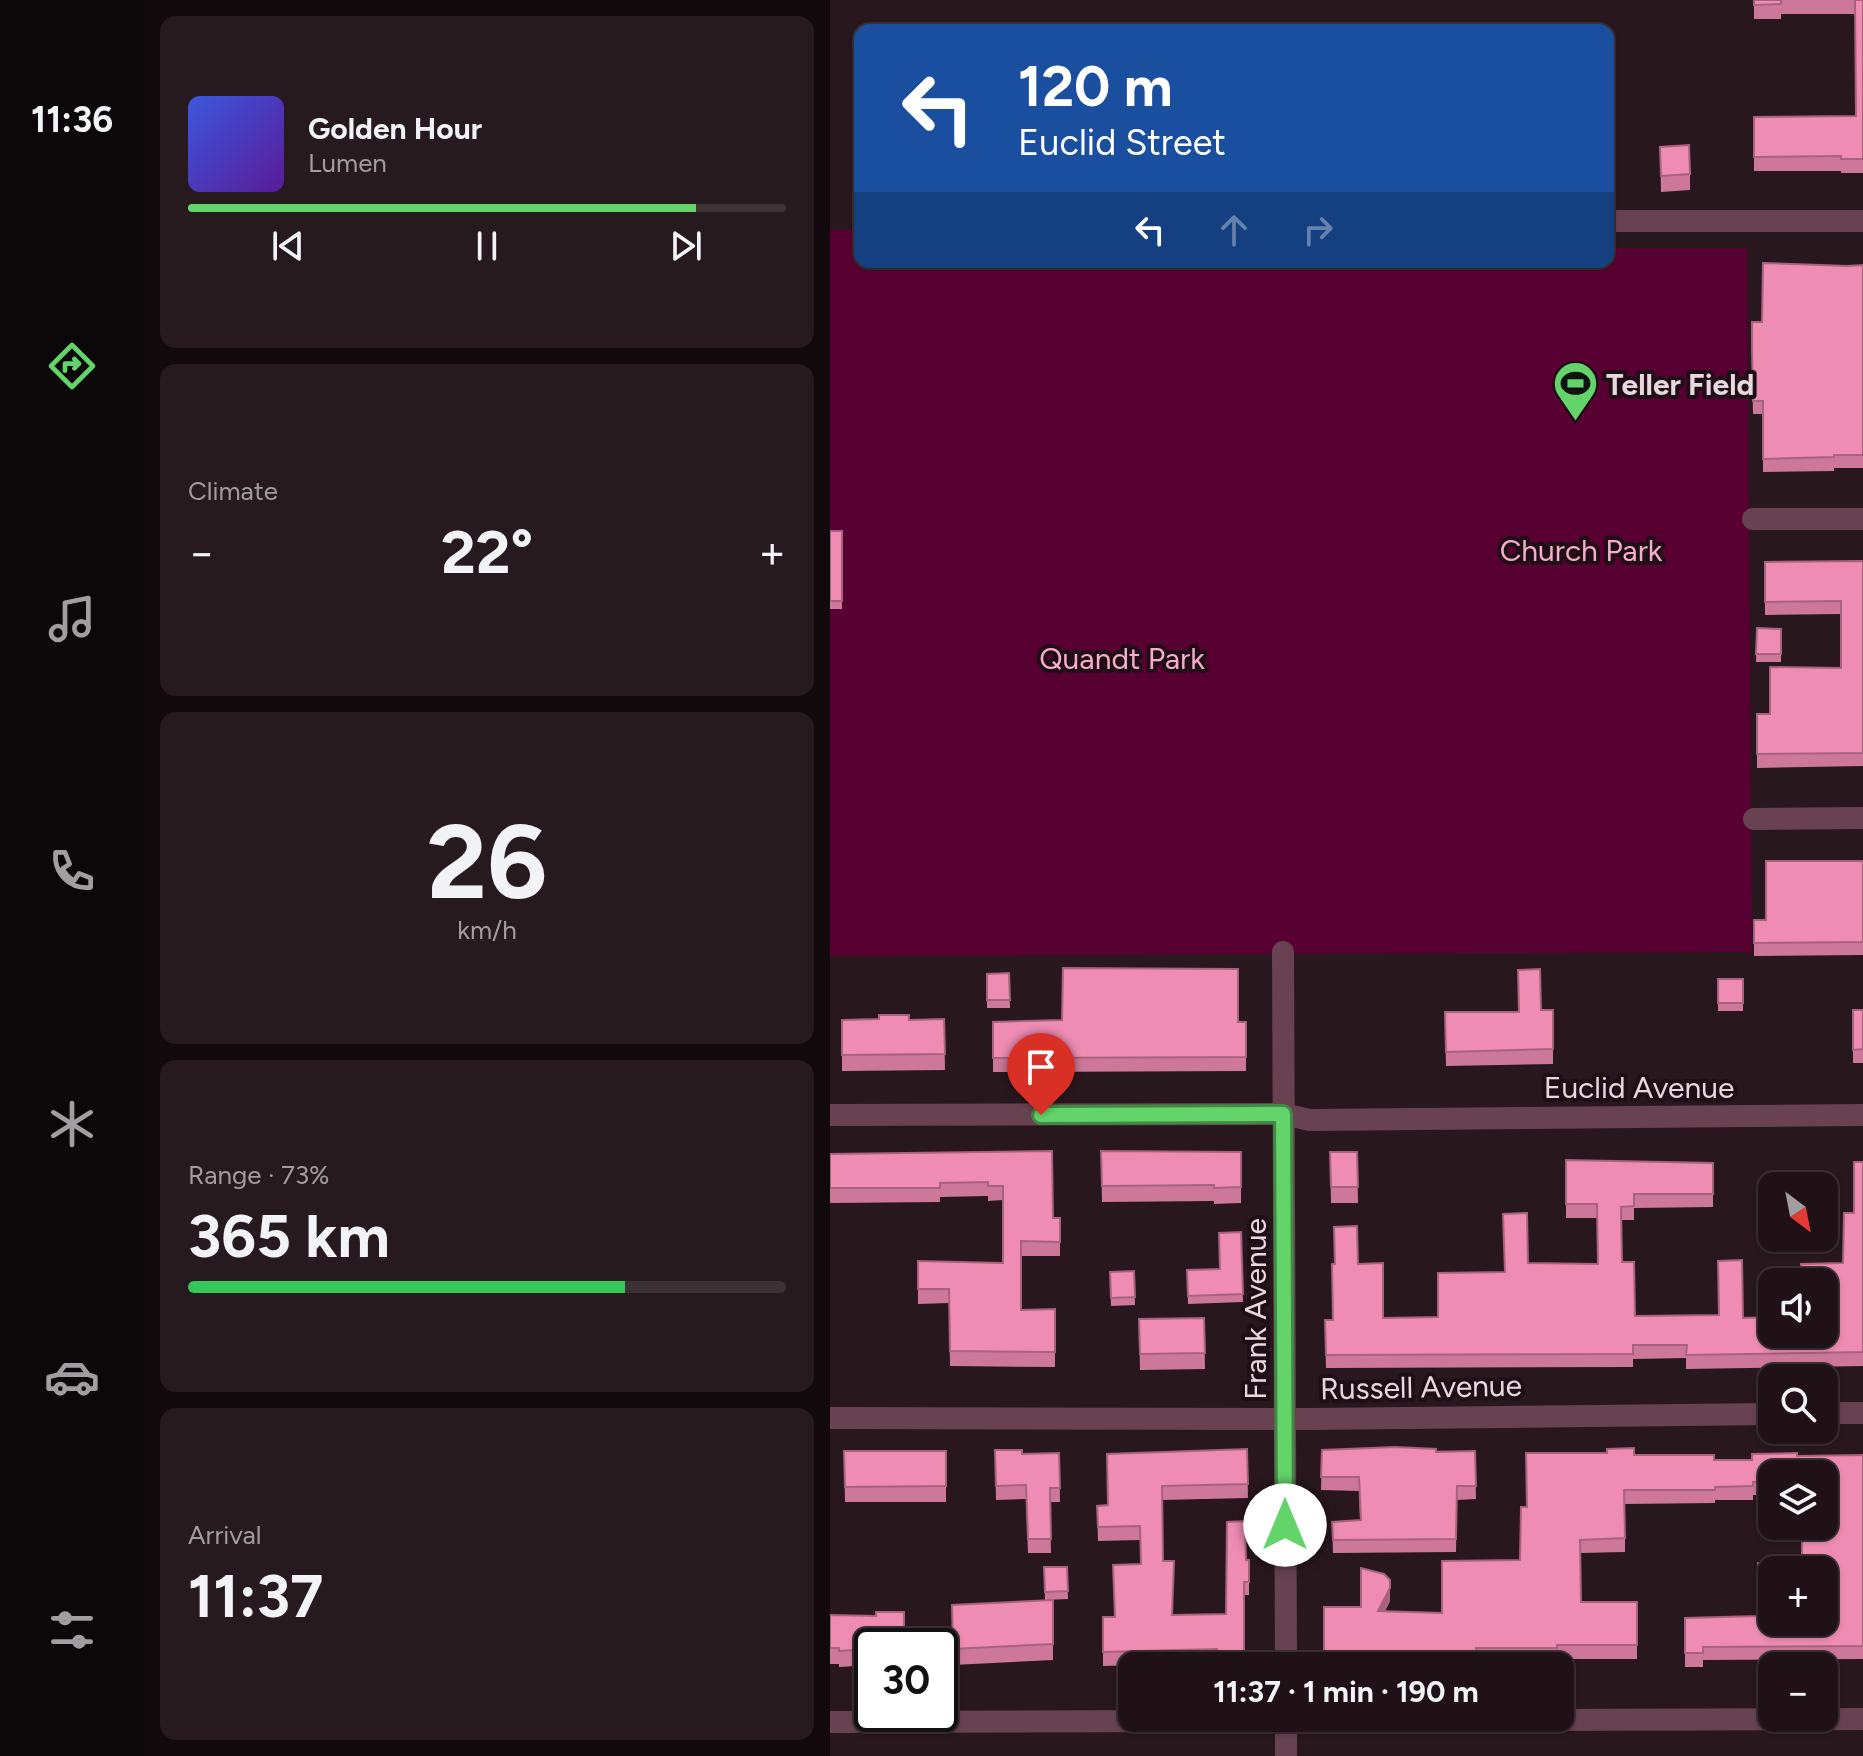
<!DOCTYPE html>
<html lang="en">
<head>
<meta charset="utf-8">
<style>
	body { margin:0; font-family:Figtree,sans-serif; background:#271a1f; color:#f1f3f6; height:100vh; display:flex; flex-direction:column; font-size:30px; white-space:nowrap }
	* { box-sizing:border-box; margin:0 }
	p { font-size:26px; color:#a19da1 }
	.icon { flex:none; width:44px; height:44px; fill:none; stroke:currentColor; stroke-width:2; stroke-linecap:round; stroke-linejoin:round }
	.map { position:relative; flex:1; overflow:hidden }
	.drawer { display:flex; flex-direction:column; gap:16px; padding:16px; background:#11090c; width:686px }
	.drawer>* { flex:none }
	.banner { position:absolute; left:24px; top:24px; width:760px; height:244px; border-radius:16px; box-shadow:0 2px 6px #0004,0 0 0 2px #3c3135; background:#1a4fa0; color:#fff; overflow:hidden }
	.needle { width:52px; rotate:148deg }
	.controls { position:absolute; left:928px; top:1172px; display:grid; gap:16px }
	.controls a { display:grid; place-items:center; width:80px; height:80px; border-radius:16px; background:#1f1116; box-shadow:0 2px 6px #0004,0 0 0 2px #3c3135; font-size:40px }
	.speed { position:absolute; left:24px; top:1628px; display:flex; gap:16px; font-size:40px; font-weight:700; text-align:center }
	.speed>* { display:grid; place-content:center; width:104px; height:104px; border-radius:50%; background:#1f1116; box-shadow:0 2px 6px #0004,0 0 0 2px #3c3135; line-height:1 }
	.speed .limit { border:4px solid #111; border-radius:12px; background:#fff; color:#111 }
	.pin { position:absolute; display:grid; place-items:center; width:68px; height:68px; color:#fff; margin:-82px -34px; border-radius:50% 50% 50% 0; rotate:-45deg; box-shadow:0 0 8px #0007 }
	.pin .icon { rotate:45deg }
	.me { position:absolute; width:88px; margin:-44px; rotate:0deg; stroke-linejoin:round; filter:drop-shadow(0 0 6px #0008) }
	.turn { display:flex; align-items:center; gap:28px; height:168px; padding:0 32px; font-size:36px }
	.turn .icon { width:104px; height:104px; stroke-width:2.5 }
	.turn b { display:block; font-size:56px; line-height:68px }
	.lanes { display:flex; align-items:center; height:76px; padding:0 32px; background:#0003; justify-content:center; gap:40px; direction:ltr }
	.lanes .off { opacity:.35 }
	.big { font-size:60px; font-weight:700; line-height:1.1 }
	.drawer .card { flex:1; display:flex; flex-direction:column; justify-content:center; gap:12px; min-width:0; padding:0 28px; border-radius:16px; background:#271a1f }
	.drawer .dial { align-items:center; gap:0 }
	.dial b { font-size:104px; line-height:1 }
	.song { display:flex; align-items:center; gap:24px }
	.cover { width:96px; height:96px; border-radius:12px; background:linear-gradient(135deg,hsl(230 70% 55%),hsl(270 70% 35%)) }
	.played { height:8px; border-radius:4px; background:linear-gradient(90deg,#63d469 85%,#3c3135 85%) }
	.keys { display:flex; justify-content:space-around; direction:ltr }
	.heat { display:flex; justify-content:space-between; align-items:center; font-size:44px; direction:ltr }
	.charge { height:12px; border-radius:6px; background:linear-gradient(90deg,#34c759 73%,#3c3135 0) }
	.trip { position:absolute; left:288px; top:1652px; width:456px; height:80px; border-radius:16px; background:#1f1116; box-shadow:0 2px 6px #0004,0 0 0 2px #3c3135; font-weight:700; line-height:80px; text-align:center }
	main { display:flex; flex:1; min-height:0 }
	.tab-bar { display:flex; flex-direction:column; width:144px; justify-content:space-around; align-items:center; background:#0c0709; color:#a19da1 }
	.tab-bar .icon { width:56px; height:56px }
	.tab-bar .active { color:#63d469 }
	.tab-bar b { font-size:36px; color:#f1f3f6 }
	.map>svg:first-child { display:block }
	.green { fill:#590032 }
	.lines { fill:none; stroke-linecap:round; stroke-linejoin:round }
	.minor { stroke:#684251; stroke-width:22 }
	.wall { fill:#cd789b }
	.shaded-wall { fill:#a7627e }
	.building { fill:#ee8cb4; stroke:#a7627e; stroke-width:2; fill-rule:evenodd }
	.route-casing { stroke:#408a44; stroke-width:20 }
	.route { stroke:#63d469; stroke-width:14 }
	.labels { text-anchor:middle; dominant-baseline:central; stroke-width:8; stroke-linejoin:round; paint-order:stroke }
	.poi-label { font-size:30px; font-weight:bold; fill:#e6d8dd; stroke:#1f0e15; text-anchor:start }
	.park-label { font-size:30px; fill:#f7acc9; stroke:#1f0e15 }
	.street-label { font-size:30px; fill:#e6d8dd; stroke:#1f0e15 }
</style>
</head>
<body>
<main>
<nav class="tab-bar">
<b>11:36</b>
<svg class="icon active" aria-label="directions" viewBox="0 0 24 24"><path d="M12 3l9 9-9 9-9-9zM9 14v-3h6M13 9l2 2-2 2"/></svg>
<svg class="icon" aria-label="music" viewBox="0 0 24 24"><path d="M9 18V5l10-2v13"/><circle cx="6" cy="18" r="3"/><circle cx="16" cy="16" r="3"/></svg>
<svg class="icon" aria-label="phone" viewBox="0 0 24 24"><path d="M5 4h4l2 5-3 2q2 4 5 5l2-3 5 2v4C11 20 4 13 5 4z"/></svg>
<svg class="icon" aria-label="climate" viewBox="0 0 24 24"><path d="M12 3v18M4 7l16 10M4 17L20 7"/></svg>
<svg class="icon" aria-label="car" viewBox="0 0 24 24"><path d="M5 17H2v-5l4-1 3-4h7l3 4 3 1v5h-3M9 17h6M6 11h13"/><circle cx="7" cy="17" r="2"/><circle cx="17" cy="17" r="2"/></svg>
<svg class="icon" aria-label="filters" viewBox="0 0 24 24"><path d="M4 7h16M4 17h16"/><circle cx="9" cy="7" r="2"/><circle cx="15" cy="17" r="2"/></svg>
</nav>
<section class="drawer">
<div class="card">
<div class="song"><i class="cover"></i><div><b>Golden Hour</b><p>Lumen</p></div></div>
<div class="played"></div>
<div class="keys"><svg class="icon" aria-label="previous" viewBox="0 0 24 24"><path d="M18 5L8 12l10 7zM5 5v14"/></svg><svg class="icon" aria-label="pause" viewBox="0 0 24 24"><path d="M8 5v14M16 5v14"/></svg><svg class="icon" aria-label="next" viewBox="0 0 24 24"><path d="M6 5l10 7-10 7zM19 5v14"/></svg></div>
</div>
<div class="card"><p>Climate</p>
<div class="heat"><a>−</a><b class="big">22°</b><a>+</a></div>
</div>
<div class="card dial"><b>26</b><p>km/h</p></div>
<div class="card"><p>Range · 73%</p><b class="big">365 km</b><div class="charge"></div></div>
<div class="card"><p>Arrival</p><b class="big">11:37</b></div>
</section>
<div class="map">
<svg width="1033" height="1756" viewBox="0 0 1033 1756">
	<rect width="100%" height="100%" fill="#29171e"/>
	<polygon class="green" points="0,230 30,230 30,262 778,262 778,248 917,248 922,952 0,956"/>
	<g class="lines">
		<g class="minor">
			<polyline points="778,221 1033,221"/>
			<polyline points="923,519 1033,519"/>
			<polyline points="924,819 1033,818"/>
			<polyline points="453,952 456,1666"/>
			<polyline points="0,1115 453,1114 480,1120 1033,1115"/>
			<polyline points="994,1413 1033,1413"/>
			<polyline points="0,1418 481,1419 942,1414"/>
			<polyline points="456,1718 456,1756"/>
			<polyline points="0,1722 1033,1719"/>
		</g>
	</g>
	<g class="wall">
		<polygon points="924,0 1033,0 1033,173 1011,173 1011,171 924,171 924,117 1026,116 1025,14 951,14 951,19 924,19"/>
		<polygon points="830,147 860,174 860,190 831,192"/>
		<polygon points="1033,265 1033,468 1004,468 1004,471 933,472 933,414 923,414 922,361 932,322 1018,266"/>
		<rect x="0" y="531" width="12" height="78"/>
		<polygon points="1033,561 1033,766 927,768 927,714 940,714 1011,668 1011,614 935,615 935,562"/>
		<polygon points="927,628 951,629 951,662 926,662"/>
		<polygon points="1033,861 1033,955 924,956 924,920 936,920"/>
		<polygon points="179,973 180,1008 157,1008 157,974"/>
		<rect x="888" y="979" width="25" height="32"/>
		<polygon points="711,1010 723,1010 723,1064 616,1066 615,1012 689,1012"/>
		<rect x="1023" y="1010" width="10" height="53"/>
		<polygon points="49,1019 114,1019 115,1070 12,1071 12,1020"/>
		<polygon points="163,1022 416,1022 416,1071 163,1072"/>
		<polygon points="222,1151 223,1218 230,1218 230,1256 191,1256 191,1310 225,1352 225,1367 120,1366 119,1303 88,1304 88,1261 173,1263 173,1200 158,1201 158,1196 110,1197 110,1202 0,1203 0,1154"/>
		<polygon points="271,1151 411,1152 411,1203 384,1204 384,1201 272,1202"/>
		<polygon points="500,1152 527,1152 528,1203 501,1203"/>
		<polygon points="736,1160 883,1163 883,1207 804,1208 804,1220 791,1220 792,1262 805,1316 913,1318 994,1334 1013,1263 1024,1213 1033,1162 1033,1366 856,1369 856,1358 803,1359 803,1367 496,1368 495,1320 502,1320 528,1264 553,1318 608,1317 674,1272 698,1263 768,1264 767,1218 736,1218"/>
		<polygon points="411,1232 413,1302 358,1304 357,1270 389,1269"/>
		<polygon points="304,1271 305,1305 281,1306 280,1272"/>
		<polygon points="374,1318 375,1369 310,1370 309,1319"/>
		<polygon points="417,1449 418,1498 332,1500 333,1561 343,1615 396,1614 416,1560 419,1560 419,1595 414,1595 414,1665 387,1665 387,1663 273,1666 273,1617 284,1617 310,1564 310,1540 268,1541 267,1506 277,1505"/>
		<polygon points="165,1450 192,1454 229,1453 230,1502 220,1502 221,1553 198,1553 196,1499 166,1500"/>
		<polygon points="492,1450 645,1451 646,1499 627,1500 626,1552 503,1553 502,1522 530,1520 529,1491 491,1490"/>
		<polygon points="14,1451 116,1451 116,1502 15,1502"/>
		<polygon points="804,1455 884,1460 922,1460 967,1456 1033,1455 1033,1659 873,1660 873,1667 855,1667 855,1618 929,1616 972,1562 994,1474 942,1474 942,1495 923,1495 923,1500 885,1500 885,1503 795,1504 795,1552 750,1553 751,1602 807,1602 807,1659 727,1659 727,1662 646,1662 646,1665 494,1665 494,1607 531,1607 560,1601 555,1611 612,1613 690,1560"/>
		<polygon points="214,1567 237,1567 238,1599 215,1600"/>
		<polygon points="223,1600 223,1660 123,1665 122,1605"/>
		<polygon points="0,1615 42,1646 42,1665 9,1667 9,1664 0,1664"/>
	</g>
	<polygon class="shaded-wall" points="560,1588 560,1601 548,1624 548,1611"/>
	<g class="building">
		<polygon points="924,0 951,0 951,4 924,5"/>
		<polygon points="1025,0 1033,0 1033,159 1011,159 1011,156 924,157 924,117 1026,116"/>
		<polygon points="859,145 860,174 831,176 830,147"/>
		<polygon points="933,263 1018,266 1033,265 1033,455 1004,455 1004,457 933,459 933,401 923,401 922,348 922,322 932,322"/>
		<rect x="0" y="531" width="12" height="70"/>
		<polygon points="1033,561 1033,753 927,754 927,714 940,714 940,667 1011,668 1011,601 935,602 935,562"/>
		<polygon points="927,628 951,629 951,654 926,654"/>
		<polygon points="936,861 1033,861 1033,942 924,943 924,920 936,920"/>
		<polygon points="233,968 408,969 408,1022 416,1022 416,1057 163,1058 163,1022 232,1020"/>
		<polygon points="710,969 711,1010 723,1010 723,1049 616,1052 615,1012 689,1012 688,970"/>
		<polygon points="179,973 180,1000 157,1000 157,974"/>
		<rect x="888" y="979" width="25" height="24"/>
		<polygon points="1023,1010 1033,1010 1033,1049 1023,1050"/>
		<polygon points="49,1015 79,1015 79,1020 114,1019 115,1054 12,1055 12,1020 49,1019"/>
		<polygon points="222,1151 223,1218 230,1218 230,1242 191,1241 191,1310 225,1309 225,1352 120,1351 119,1289 88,1289 88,1261 173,1263 173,1186 158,1186 158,1182 110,1183 110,1188 0,1188 0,1154"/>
		<polygon points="271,1151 411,1152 411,1187 384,1188 384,1185 272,1186"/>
		<polygon points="500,1152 527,1152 528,1187 501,1187"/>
		<polygon points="736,1160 883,1163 883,1194 804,1194 804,1206 791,1207 792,1262 804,1262 805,1316 889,1315 888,1261 912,1260 913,1318 942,1317 942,1334 994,1334 994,1282 970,1282 971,1264 1013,1263 1014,1213 1024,1213 1024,1162 1033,1162 1033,1352 856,1355 857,1345 803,1345 803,1354 496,1355 495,1320 503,1320 502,1264 505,1264 504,1227 527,1226 528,1264 553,1263 553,1318 608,1317 608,1273 675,1272 673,1214 697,1213 698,1263 768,1264 767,1204 736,1204"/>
		<polygon points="411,1232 413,1294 358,1296 357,1270 390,1269 389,1233"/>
		<polygon points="304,1271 305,1297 281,1298 280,1272"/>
		<polygon points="374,1318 375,1353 310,1354 309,1319"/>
		<polygon points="565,1447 606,1449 606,1452 645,1451 646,1486 627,1486 626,1539 503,1540 502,1522 531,1520 529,1477 491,1477 492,1450"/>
		<path d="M804 1448V1455H884V1460H922V1454L967 1453V1456L1033 1455V1646L873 1647V1653H855V1618L929 1616 928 1563 972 1562V1526H994V1474H942V1481L923 1482V1486L885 1487V1490H794L795 1538 750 1540 751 1602H807V1645H727V1648H646V1652L494 1651V1607H531V1568L554 1574 560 1580V1588L548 1611 612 1613V1561L690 1560 691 1507H697L696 1453H777V1449ZM942 1570H994V1622H942Z"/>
		<polygon points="417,1449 418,1484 332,1486 333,1561 344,1561 342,1615 396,1614 397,1522 415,1521 416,1560 419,1560 419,1582 414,1582 414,1651 387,1651 387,1649 273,1652 273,1617 285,1617 283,1565 311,1564 310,1526 268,1527 267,1506 278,1505 277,1454"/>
		<polygon points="165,1450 192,1450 192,1454 229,1453 230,1488 220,1488 221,1539 198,1539 196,1485 166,1486"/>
		<polygon points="14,1451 116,1451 116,1486 15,1487"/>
		<polygon points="214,1567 237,1567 238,1591 215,1592"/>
		<polygon points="223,1600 223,1644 123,1649 122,1605"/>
		<polygon points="46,1612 74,1612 74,1646 42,1646 42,1649 9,1651 9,1648 0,1648 0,1615 46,1616"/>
	</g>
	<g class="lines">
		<defs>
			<polyline id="route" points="211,1115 453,1114 455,1525"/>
		</defs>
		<use href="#route" class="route-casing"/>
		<use href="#route" class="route"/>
	</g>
	<defs>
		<symbol id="stadium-pin" viewBox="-11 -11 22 30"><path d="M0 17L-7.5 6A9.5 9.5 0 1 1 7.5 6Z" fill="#63d469" stroke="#1f0e15"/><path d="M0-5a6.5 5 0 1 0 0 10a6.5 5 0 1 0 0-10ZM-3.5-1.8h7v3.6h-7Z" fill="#111"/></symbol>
	</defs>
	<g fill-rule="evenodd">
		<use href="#stadium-pin" x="720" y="358" width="51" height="69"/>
	</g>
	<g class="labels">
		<g class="poi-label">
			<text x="776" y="384">Teller Field</text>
		</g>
		<g class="park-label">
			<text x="751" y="550">Church Park</text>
			<text x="292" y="658">Quandt Park</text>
		</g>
		<g class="street-label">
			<text x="809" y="1087">Euclid Avenue</text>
			<text transform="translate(425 1309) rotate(-90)">Frank Avenue</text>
			<text transform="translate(591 1387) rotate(-1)">Russell Avenue</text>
		</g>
	</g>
</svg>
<div class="controls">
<a><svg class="needle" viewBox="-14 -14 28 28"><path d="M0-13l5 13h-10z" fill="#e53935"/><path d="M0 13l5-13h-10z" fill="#a19da1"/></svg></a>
<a><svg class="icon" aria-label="sound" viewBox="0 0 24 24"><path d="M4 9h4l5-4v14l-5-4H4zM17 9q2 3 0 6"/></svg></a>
<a><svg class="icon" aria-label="search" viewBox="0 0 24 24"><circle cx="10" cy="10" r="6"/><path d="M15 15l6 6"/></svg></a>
<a><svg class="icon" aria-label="layers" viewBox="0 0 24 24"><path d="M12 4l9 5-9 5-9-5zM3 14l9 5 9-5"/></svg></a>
<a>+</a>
<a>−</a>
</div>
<div class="speed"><div class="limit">30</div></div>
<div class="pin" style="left:211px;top:1115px;background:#d93025"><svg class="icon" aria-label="arrive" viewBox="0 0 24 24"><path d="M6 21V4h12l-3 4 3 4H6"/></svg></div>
<svg class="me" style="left:455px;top:1525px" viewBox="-20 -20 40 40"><circle r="19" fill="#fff"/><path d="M0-13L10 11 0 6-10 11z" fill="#63d469"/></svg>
<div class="trip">11:37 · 1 min · 190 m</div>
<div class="banner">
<div class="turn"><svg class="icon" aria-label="left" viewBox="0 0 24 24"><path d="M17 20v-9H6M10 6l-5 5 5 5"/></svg><div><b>120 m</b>Euclid Street</div></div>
<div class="lanes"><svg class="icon" aria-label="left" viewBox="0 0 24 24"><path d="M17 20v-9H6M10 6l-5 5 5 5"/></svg><svg class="icon off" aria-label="ahead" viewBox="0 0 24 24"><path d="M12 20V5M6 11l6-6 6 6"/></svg><svg class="icon off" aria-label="right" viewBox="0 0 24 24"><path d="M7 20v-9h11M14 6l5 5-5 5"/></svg></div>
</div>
</div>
</main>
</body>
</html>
